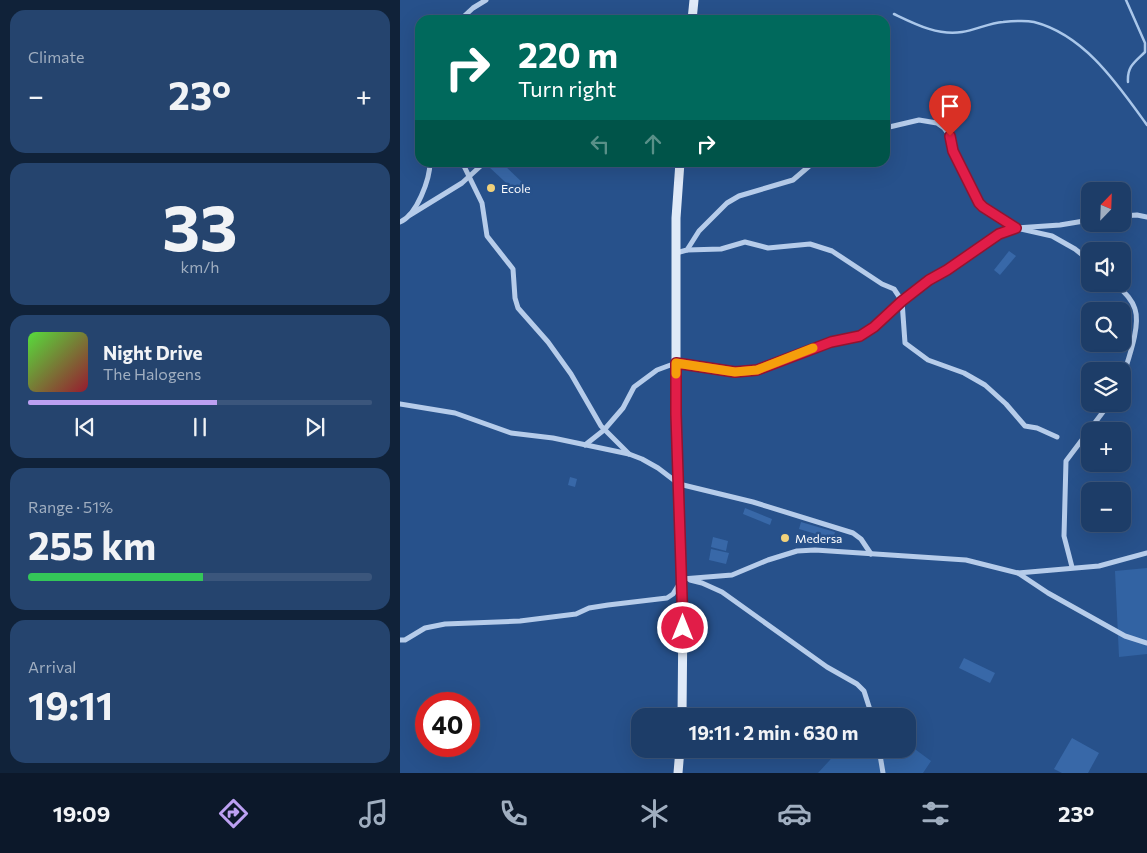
<!DOCTYPE html>
<html lang="en">
<head>
<meta charset="utf-8">
<style>
	body { margin:0; font-family:Commissioner,sans-serif; background:#25446e; color:#f1f3f6; height:100vh; display:flex; flex-direction:column; font-size:19px; white-space:nowrap }
	* { box-sizing:border-box; margin:0 }
	p { font-size:16px; color:#a0aec0 }
	.icon { flex:none; width:28px; height:28px; fill:none; stroke:currentColor; stroke-width:2; stroke-linecap:round; stroke-linejoin:round }
	.map { position:relative; flex:1; overflow:hidden }
	.details { display:flex; flex-direction:column; gap:10px; padding:10px; background:#102239; width:400px }
	.details>* { flex:none }
	.banner { position:absolute; left:15px; top:15px; width:475px; height:152px; border-radius:15px; box-shadow:0 5px 20px #0002,0 0 0 1px #3b567c; background:#00695c; color:#fff; overflow:hidden }
	.needle { width:32px; rotate:23deg }
	.buttons { position:absolute; left:681px; top:182px; display:grid; gap:10px }
	.buttons a { display:grid; place-items:center; width:50px; height:50px; border-radius:10px; background:#1d3d68; box-shadow:0 5px 20px #0002,0 0 0 1px #3b567c; font-size:25px }
	.speed { position:absolute; left:15px; top:692px; display:flex; gap:10px; font-size:25px; font-weight:700; text-align:center }
	.speed>* { display:grid; place-content:center; width:65px; height:65px; border-radius:50%; background:#1d3d68; box-shadow:0 5px 20px #0002,0 0 0 1px #3b567c; line-height:1 }
	.speed .limit { border:8px solid #d22; background:#fff; color:#111 }
	.pin { position:absolute; display:grid; place-items:center; width:42px; height:42px; color:#fff; margin:-51px -21px; border-radius:50% 50% 50% 0; rotate:-45deg; box-shadow:0 0 5px #0007 }
	.pin .icon { rotate:45deg }
	.me { position:absolute; width:55px; margin:-28px; rotate:0deg; stroke-linejoin:round; filter:drop-shadow(0 0 4px #0008) }
	.turn { display:flex; align-items:center; gap:18px; height:105px; padding:0 20px; font-size:22px }
	.turn .icon { width:65px; height:65px; stroke-width:2.5 }
	.turn b { display:block; font-size:35px; line-height:42px }
	.lanes { display:flex; align-items:center; height:48px; padding:0 20px; background:#0003; justify-content:center; gap:25px; direction:ltr }
	.lanes .off { opacity:.35 }
	.big { font-size:38px; font-weight:700; line-height:1.1 }
	.details .tile { flex:1; display:flex; flex-direction:column; justify-content:center; gap:8px; min-width:0; padding:0 18px; border-radius:15px; background:#25446e }
	.details .dial { align-items:center; gap:0 }
	.dial b { font-size:65px; line-height:1 }
	.song { display:flex; align-items:center; gap:15px }
	.cover { width:60px; height:60px; border-radius:8px; background:linear-gradient(135deg,hsl(110 70% 55%),hsl(350 70% 35%)) }
	.played { height:5px; border-radius:2px; background:linear-gradient(90deg,#bca0f2 55%,#3b567c 55%) }
	.keys { display:flex; justify-content:space-around; direction:ltr }
	.heat { display:flex; justify-content:space-between; align-items:center; font-size:28px; direction:ltr }
	.charge { height:8px; border-radius:4px; background:linear-gradient(90deg,#34c759 51%,#3b567c 0) }
	.trip { position:absolute; left:231px; top:708px; width:285px; height:50px; border-radius:15px; background:#1d3d68; box-shadow:0 5px 20px #0002,0 0 0 1px #3b567c; font-weight:700; line-height:50px; text-align:center }
	.menu { display:flex; height:80px; justify-content:space-around; align-items:center; background:#0c182a; color:#a0aec0 }
	.menu .icon { width:35px; height:35px }
	.menu .active { color:#bca0f2 }
	.menu b { font-size:22px; color:#f1f3f6 }
	main { display:flex; flex:1; min-height:0 }
	.map>svg:first-child { display:block }
	.green { fill:#3263a3 }
	.lines { fill:none; stroke-linecap:round; stroke-linejoin:round }
	.stream { stroke:#aac7ea; stroke-width:2.5 }
	.building { fill:#3868a8 }
	.street { stroke:#b6ccea; stroke-width:5 }
	.secondary { stroke:#e0eaf8; stroke-width:9 }
	.route-casing { stroke:#92132f; stroke-width:12 }
	.route { stroke:#e11d48; stroke-width:9 }
	.slow { stroke:#f59e0b; stroke-width:9 }
	.poi-dot { fill:#f2d27b; stroke:#27518b; stroke-width:2 }
	.labels { text-anchor:middle; dominant-baseline:central; stroke-width:5; stroke-linejoin:round; paint-order:stroke }
	.poi-label { font-size:12px; fill:#fff; stroke:#27518b; text-anchor:start }
</style>
</head>
<body>
<main>
<section class="details">
<div class="tile"><p>Climate</p>
<div class="heat"><a>−</a><b class="big">23°</b><a>+</a></div>
</div>
<div class="tile dial"><b>33</b><p>km/h</p></div>
<div class="tile">
<div class="song"><i class="cover"></i><div><b>Night Drive</b><p>The Halogens</p></div></div>
<div class="played"></div>
<div class="keys"><svg class="icon" aria-label="previous" viewBox="0 0 24 24"><path d="M18 5L8 12l10 7zM5 5v14"/></svg><svg class="icon" aria-label="pause" viewBox="0 0 24 24"><path d="M8 5v14M16 5v14"/></svg><svg class="icon" aria-label="next" viewBox="0 0 24 24"><path d="M6 5l10 7-10 7zM19 5v14"/></svg></div>
</div>
<div class="tile"><p>Range · 51%</p><b class="big">255 km</b><div class="charge"></div></div>
<div class="tile"><p>Arrival</p><b class="big">19:11</b></div>
</section>
<div class="map">
<svg width="747" height="773" viewBox="0 0 747 773">
	<rect width="100%" height="100%" fill="#27518b"/>
	<g class="green">
		<polygon points="747,568 747,654 719,657 715,571"/>
		<polygon points="508,744 531,761 523,773 418,773 440,749 508,749"/>
	</g>
	<g class="lines">
		<g class="stream">
			<path d="M726 0 745 43V52C735 62 727 66 728 82"/>
			<path d="M494 14C515 24 538 36 562 32 576 30 589 23 603 22 613 21 625 20 634 22 685 35 718 85 747 125"/>
		</g>
	</g>
	<g class="building">
		<polygon points="91,162 101,162 126,186 118,194 88,166"/>
		<polygon points="609,251 616,256 600,275 594,270"/>
		<polygon points="170,477 177,479 175,487 168,485"/>
		<polygon points="345,508 372,519 370,525 343,514"/>
		<polygon points="401,522 435,532 433,539 399,529"/>
		<polygon points="313,537 328,541 326,551 311,547"/>
		<polygon points="311,549 329,553 326,564 309,560"/>
		<polygon points="564,658 595,673 590,683 559,668"/>
		<polygon points="672,738 699,753 688,773 662,773 654,769"/>
	</g>
	<g class="lines">
		<g class="street">
			<polyline points="60,20 73,8 86,0"/>
			<polyline points="485,128 519,120 537,123 544,128 550,136 553,151 579,203 583,207 616,228 652,236 675,249 690,261"/>
			<polyline points="62,162 82,203 87,236 113,269 115,298 118,308 148,342 171,374 201,426 229,454"/>
			<polyline points="10,215 62,183 85,162"/>
			<polyline points="722,216 737,215 747,217"/>
			<path d="M0 222C17 215 30 179 30 162"/>
			<polyline points="287,250 321,249 345,242 368,248 410,244 432,251 482,284 494,289 502,301 505,343 528,360 564,373 585,385 606,404 625,426 637,428 657,437"/>
			<polyline points="276,253 287,250 299,231 327,203 339,196 393,180 414,162"/>
			<path d="M716 284C724 292 732 299 735 309 741 327 727 362 722 380"/>
			<polyline points="0,404 55,413 111,433 153,438 229,454 242,459 258,468 279,484 353,502 453,533 461,539 471,554"/>
			<polyline points="185,445 204,430 223,408 234,387 257,370 276,363 335,372 357,370 410,349 431,342 460,336 474,327 502,301 529,280 547,270 599,234 616,228 660,225 690,220"/>
			<polyline points="672,567 664,536 666,461 709,404"/>
			<polyline points="618,573 648,593 725,636 747,643"/>
			<polyline points="282,579 332,575 368,560 397,551 415,550 566,560 618,573 699,566 747,553"/>
			<polyline points="290,580 302,583 322,592 427,667 457,684 464,691 472,716"/>
			<polyline points="0,640 5,640 25,628 45,624 120,621 176,614 189,608 208,605 267,598 273,594 281,581"/>
			<polyline points="479,749 483,773"/>
		</g>
		<g class="secondary">
			<polyline points="292,20 294,0"/>
			<polyline points="280,162 276,218 276,414 283,610 282,716"/>
			<polyline points="278,773 280,749"/>
		</g>
	</g>
	<g class="lines">
		<defs>
			<polyline id="route" points="283,628 276,414 276,363 335,372 357,370 410,350 431,342 460,336 474,327 502,301 529,280 547,270 599,234 616,228 583,207 579,203 553,151 550,136"/>
		</defs>
		<use href="#route" class="route-casing"/>
		<use href="#route" class="route"/>
		<polyline class="slow" points="276,374 276,363 335,372 357,370 413,348"/>
	</g>
	<g class="poi-dot">
		<circle cx="91" cy="188" r="5"/>
		<circle cx="385" cy="538" r="5"/>
	</g>
	<g class="labels">
		<g class="poi-label">
			<text x="101" y="188">Ecole</text>
			<text x="395" y="538">Medersa</text>
		</g>
	</g>
</svg>
<div class="buttons">
<a><svg class="needle" viewBox="-14 -14 28 28"><path d="M0-13l5 13h-10z" fill="#e53935"/><path d="M0 13l5-13h-10z" fill="#a0aec0"/></svg></a>
<a><svg class="icon" aria-label="sound" viewBox="0 0 24 24"><path d="M4 9h4l5-4v14l-5-4H4zM17 9q2 3 0 6"/></svg></a>
<a><svg class="icon" aria-label="search" viewBox="0 0 24 24"><circle cx="10" cy="10" r="6"/><path d="M15 15l6 6"/></svg></a>
<a><svg class="icon" aria-label="layers" viewBox="0 0 24 24"><path d="M12 4l9 5-9 5-9-5zM3 14l9 5 9-5"/></svg></a>
<a>+</a>
<a>−</a>
</div>
<div class="speed"><div class="limit">40</div></div>
<div class="pin" style="left:550px;top:136px;background:#d93025"><svg class="icon" aria-label="arrive" viewBox="0 0 24 24"><path d="M6 21V4h12l-3 4 3 4H6"/></svg></div>
<svg class="me" style="left:283px;top:628px" viewBox="-20 -20 40 40"><circle r="17" fill="#e11d48" stroke="#fff" stroke-width="3"/><path d="M0-11L8 9 0 5-8 9z" fill="#fff"/></svg>
<div class="trip">19:11 · 2 min · 630 m</div>
<div class="banner">
<div class="turn"><svg class="icon" aria-label="right" viewBox="0 0 24 24"><path d="M7 20v-9h11M14 6l5 5-5 5"/></svg><div><b>220 m</b>Turn right</div></div>
<div class="lanes"><svg class="icon off" aria-label="left" viewBox="0 0 24 24"><path d="M17 20v-9H6M10 6l-5 5 5 5"/></svg><svg class="icon off" aria-label="ahead" viewBox="0 0 24 24"><path d="M12 20V5M6 11l6-6 6 6"/></svg><svg class="icon" aria-label="right" viewBox="0 0 24 24"><path d="M7 20v-9h11M14 6l5 5-5 5"/></svg></div>
</div>
</div>
</main>
<nav class="menu">
<b>19:09</b>
<svg class="icon active" aria-label="directions" viewBox="0 0 24 24"><path d="M12 3l9 9-9 9-9-9zM9 14v-3h6M13 9l2 2-2 2"/></svg>
<svg class="icon" aria-label="music" viewBox="0 0 24 24"><path d="M9 18V5l10-2v13"/><circle cx="6" cy="18" r="3"/><circle cx="16" cy="16" r="3"/></svg>
<svg class="icon" aria-label="phone" viewBox="0 0 24 24"><path d="M5 4h4l2 5-3 2q2 4 5 5l2-3 5 2v4C11 20 4 13 5 4z"/></svg>
<svg class="icon" aria-label="climate" viewBox="0 0 24 24"><path d="M12 3v18M4 7l16 10M4 17L20 7"/></svg>
<svg class="icon" aria-label="car" viewBox="0 0 24 24"><path d="M5 17H2v-5l4-1 3-4h7l3 4 3 1v5h-3M9 17h6M6 11h13"/><circle cx="7" cy="17" r="2"/><circle cx="17" cy="17" r="2"/></svg>
<svg class="icon" aria-label="filters" viewBox="0 0 24 24"><path d="M4 7h16M4 17h16"/><circle cx="9" cy="7" r="2"/><circle cx="15" cy="17" r="2"/></svg>
<b>23°</b>
</nav>
</body>
</html>
